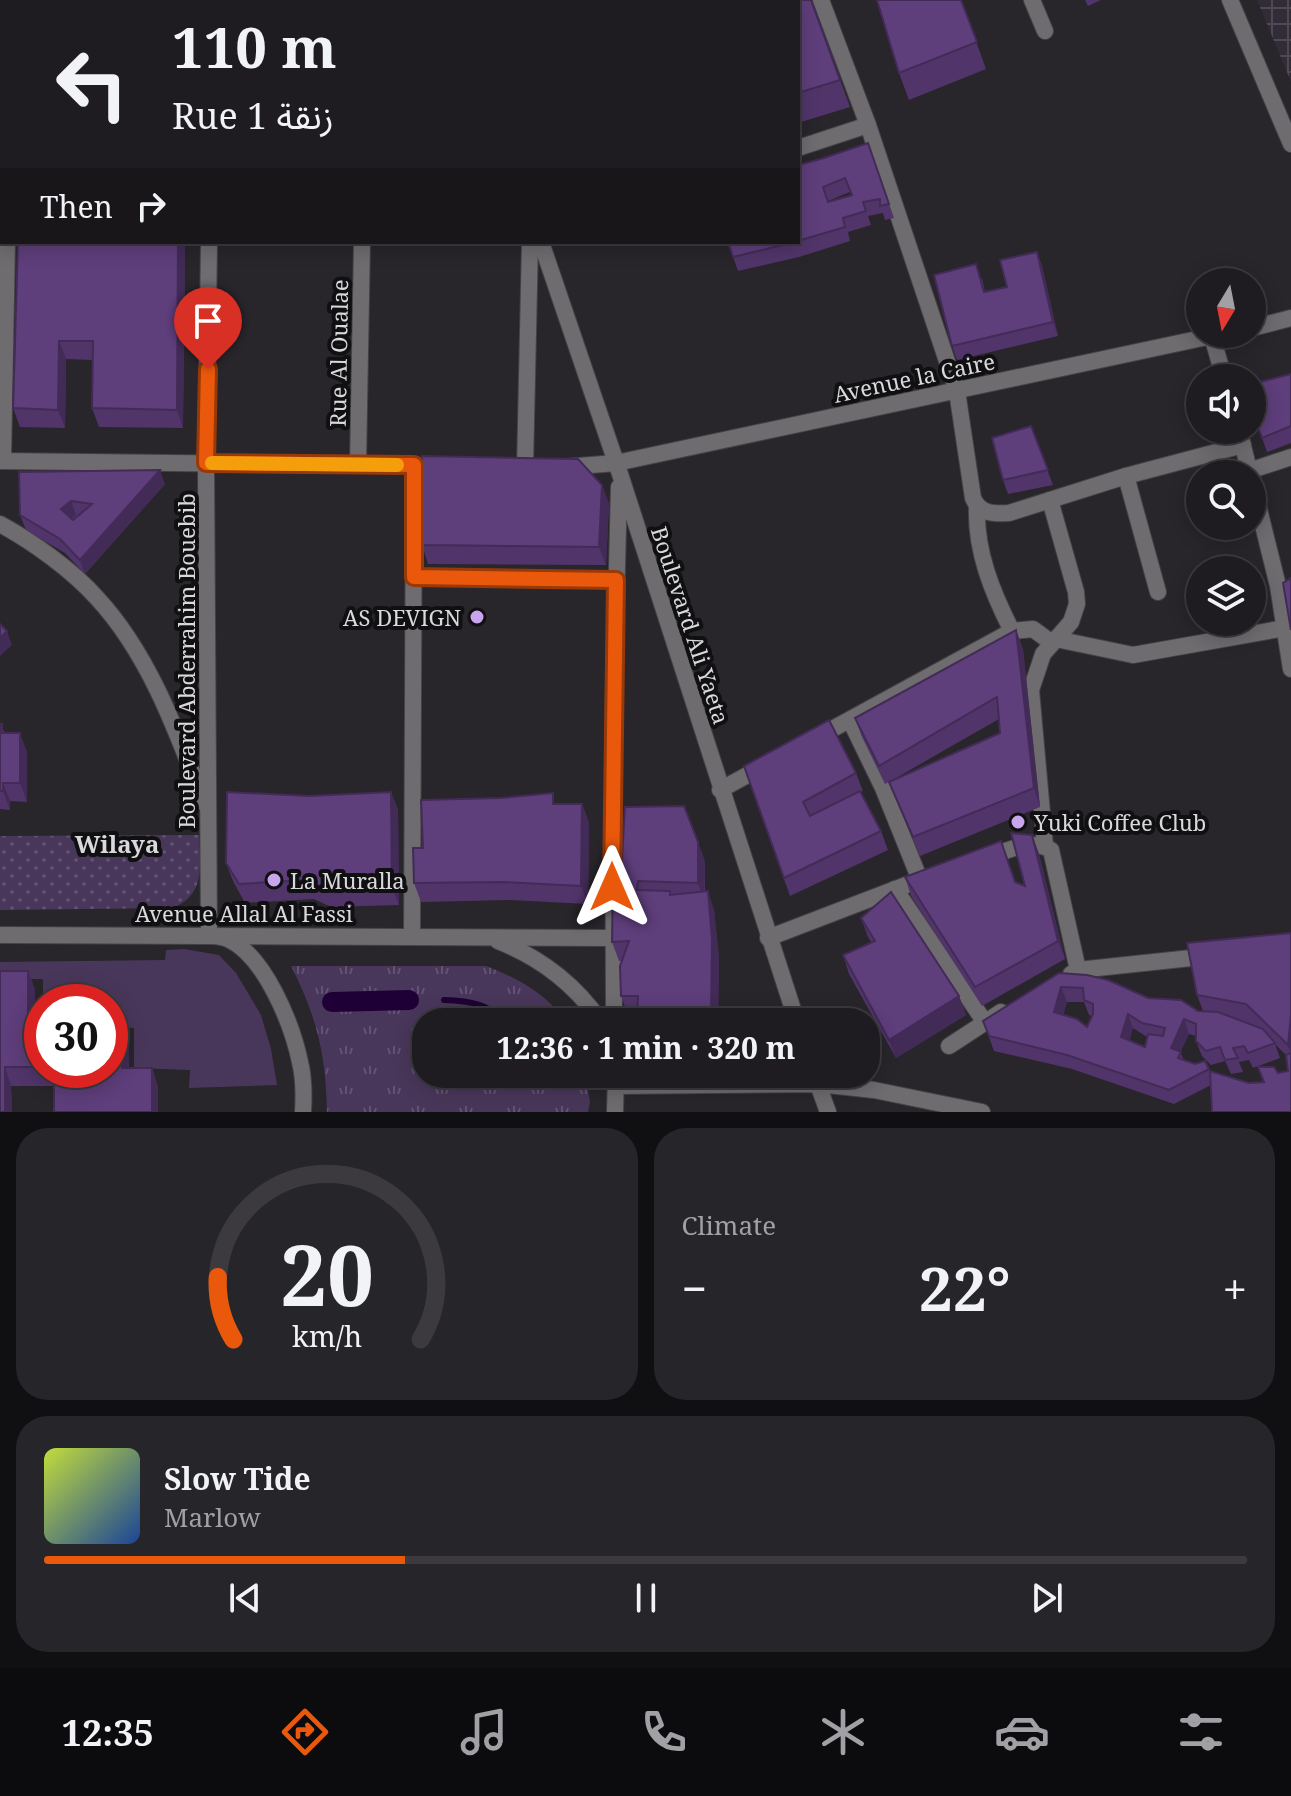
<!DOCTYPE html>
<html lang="en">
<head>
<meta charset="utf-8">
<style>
	body { margin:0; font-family:"Noto Serif","Noto Sans Arabic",serif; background:#262529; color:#f1f3f6; height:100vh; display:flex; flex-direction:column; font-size:30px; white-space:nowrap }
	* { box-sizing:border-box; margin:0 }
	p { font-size:26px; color:#a1a1a5 }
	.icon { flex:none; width:44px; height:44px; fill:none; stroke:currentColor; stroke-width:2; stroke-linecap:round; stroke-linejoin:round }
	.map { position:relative; height:1112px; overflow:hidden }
	.drawer { display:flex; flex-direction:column; gap:16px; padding:16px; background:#100f12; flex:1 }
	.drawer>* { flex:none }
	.hud { position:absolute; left:0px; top:0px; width:800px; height:244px; box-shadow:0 4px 20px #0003,0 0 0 2px #3c3a3e; background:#1e1c20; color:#f1f3f6; overflow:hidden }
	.needle { width:52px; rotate:190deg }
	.controls { position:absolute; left:1186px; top:268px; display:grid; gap:16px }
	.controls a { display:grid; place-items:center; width:80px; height:80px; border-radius:50%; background:#1e1c20; box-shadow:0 4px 20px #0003,0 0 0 2px #3c3a3e; font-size:40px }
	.speed { position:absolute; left:24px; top:984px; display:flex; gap:16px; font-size:40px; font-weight:700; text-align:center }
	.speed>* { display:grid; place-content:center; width:104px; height:104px; border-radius:50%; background:#1e1c20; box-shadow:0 4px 20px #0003,0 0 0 2px #3c3a3e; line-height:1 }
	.speed .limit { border:12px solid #d22; background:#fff; color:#111 }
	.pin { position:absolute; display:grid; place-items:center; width:68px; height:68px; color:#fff; margin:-82px -34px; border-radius:50% 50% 50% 0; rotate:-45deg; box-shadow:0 0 8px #0007 }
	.pin .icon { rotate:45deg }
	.me { position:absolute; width:88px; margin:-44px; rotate:0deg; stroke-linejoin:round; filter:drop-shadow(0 0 6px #0008) }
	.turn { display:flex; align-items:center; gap:28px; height:168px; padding:0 40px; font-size:36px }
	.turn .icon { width:104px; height:104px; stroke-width:2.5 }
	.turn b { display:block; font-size:56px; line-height:68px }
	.then { display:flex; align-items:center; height:76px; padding:0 40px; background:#0003; gap:16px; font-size:30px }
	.big { font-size:60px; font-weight:700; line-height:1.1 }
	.drawer .tile { flex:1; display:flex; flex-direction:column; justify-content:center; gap:12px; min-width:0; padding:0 28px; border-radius:32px; background:#262529 }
	.drawer .dial { align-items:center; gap:0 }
	.dial svg { height:208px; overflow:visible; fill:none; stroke:#3c3a3e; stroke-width:7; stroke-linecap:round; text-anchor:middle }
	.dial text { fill:#f1f3f6; stroke:none }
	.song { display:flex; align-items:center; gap:24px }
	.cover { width:96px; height:96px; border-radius:12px; background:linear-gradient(135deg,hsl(70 70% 55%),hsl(220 70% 35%)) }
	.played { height:8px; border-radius:4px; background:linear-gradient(90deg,#ea580c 30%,#3c3a3e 30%) }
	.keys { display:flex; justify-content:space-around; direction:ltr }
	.heat { display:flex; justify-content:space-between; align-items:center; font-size:44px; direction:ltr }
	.drawer .tiles { flex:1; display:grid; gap:16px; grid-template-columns:1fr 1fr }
	.tile:last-child { grid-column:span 2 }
	.trip { position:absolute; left:412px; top:1008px; width:468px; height:80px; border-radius:32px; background:#1e1c20; box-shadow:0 4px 20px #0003,0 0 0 2px #3c3a3e; font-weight:700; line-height:80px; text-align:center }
	.tabs { display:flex; height:128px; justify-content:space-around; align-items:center; background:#0c0b0d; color:#a1a1a5 }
	.tabs .icon { width:56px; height:56px }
	.tabs .on { color:#ea580c }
	.tabs b { font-size:36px; color:#f1f3f6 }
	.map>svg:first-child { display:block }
	.industrial { fill:url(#industrial-grid) }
	.grass { fill:url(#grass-dots) }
	.park { fill:url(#park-tufts) }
	.garden { fill:#49375b }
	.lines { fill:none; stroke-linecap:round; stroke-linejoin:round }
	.stream { stroke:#1f0036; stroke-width:6 }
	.canal { stroke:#1f0036; stroke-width:20 }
	.street-casing { stroke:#444247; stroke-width:18 }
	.street { stroke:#6e6c6f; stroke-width:16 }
	.wall { fill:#51356a; fill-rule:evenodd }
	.shaded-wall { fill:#422b56 }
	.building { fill:#5e3e7b; stroke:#422b56; stroke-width:2; fill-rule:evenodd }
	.route-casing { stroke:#983908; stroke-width:20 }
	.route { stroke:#ea580c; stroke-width:14 }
	.slow { stroke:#f59e0b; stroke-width:14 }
	.poi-dot { fill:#c9a5ee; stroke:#100f11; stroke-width:3 }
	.labels { text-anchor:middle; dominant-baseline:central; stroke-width:8; stroke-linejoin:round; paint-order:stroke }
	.street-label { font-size:22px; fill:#d9d8db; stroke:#100f11 }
	.poi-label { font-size:22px; fill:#d9d8db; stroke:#100f11; text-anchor:start }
	.neighbourhood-label { font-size:24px; font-weight:bold; fill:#d9d8db; stroke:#100f11 }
</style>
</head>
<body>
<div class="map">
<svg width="1291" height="1112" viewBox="0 0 1291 1112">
	<defs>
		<pattern id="industrial-grid" width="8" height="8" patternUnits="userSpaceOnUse" patternTransform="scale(2)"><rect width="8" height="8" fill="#312c37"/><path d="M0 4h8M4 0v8" fill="none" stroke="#4e4a53"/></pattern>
		<pattern id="grass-dots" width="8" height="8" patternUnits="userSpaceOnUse" patternTransform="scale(2)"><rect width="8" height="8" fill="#49375b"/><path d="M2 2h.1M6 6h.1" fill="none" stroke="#635372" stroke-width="1.8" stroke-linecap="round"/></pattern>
		<pattern id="park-tufts" width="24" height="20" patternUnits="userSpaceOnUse" patternTransform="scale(2)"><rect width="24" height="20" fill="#49375b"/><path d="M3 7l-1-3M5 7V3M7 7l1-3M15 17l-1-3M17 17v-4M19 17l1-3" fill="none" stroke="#635372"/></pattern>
	</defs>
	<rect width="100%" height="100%" fill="#28252b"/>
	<polygon class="industrial" points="1257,0 1291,0 1291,82"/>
	<path class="grass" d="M199 835C200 866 206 894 173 908L0 910V836Z"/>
	<path class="park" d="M291 966H486C518 978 546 994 567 1022H426V1074H585L590 1102 588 1112H327C326 1055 317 1017 291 966Z"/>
	<polygon class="garden" points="184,949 219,955 236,973 261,1015 271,1049 277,1085 189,1088 190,1070 134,1068 134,1028 110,1027 110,1002 43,1002 43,979 0,979 0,962 165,960 166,950"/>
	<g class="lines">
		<path class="stream" d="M444 1000C472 1001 486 1004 509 1022"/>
		<polyline class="canal" points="332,1002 409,1000"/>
		<defs>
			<g id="street">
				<polyline points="145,0 146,2"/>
				<polyline points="320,0 321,2"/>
				<polyline points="463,0 463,2"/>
				<path d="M821 0 868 125 957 391 973 498C980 514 993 514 1009 513L1126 476 1243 445"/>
				<polyline points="1032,0 1045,31"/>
				<polyline points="1230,0 1291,144"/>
				<polyline points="542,2 549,0"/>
				<polyline points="798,148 868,125"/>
				<polyline points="0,155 2,159"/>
				<polyline points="0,176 2,175"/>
				<path d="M209 242 206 463 209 935C215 936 223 937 228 939 265 956 292 1024 300 1062 304 1078 304 1095 303 1112"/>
				<polyline points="541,242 620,474 797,1022"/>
				<polyline points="1252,328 1291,318"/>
				<polyline points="1212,336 1224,378"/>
				<polyline points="1239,430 1250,474"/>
				<polyline points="0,461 442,466"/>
				<polyline points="3,461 7,242"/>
				<polyline points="358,464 362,242"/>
				<polyline points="525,467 530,242"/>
				<polyline points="566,467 616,463 1221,334"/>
				<polyline points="1249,471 1291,457"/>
				<polyline points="1126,476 1158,592"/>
				<polyline points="1252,481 1278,586 1291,669"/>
				<path d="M977 506C975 550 992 592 1012 631"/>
				<path d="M0 524C33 542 72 570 97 598 149 654 177 732 204 803"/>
				<polyline points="414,577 616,580"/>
				<polyline points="1056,639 1133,655 1285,628"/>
				<polyline points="850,720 883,788 920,880"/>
				<polyline points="816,738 1012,631 1033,629 1052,643"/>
				<polyline points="720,790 764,766"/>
				<polyline points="1045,846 1031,690 1043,654 1071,622 1077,604 1076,592 1050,500"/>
				<path d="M984 859C1004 852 1032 837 1051 850L1078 970"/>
				<polyline points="895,889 984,1021"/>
				<polyline points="0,935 612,938"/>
				<polyline points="412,936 414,465"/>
				<polyline points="768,938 927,877"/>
				<path d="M498 941C541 958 575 984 601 1022"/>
				<polyline points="1071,974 1078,970 1210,956"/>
				<polyline points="614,1022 613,727 619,487"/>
				<polyline points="949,1046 1001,1012"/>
				<polyline points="815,1076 828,1112"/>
				<polyline points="616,1086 818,1084 874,1090 982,1112"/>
				<polyline points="615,1112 616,1074"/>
			</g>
		</defs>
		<use href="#street" class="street-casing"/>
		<use href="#street" class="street"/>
	</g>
	<g class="wall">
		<polygon points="811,0 850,107 798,123 798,2"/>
		<polygon points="961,0 986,69 909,100 899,73"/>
		<polygon points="1085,0 1101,0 1088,6"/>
		<path d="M868 143 894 218 885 220 883 213 868 216 871 225 848 232 850 241 799 257 738 271 728 242H798V165L824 158ZM850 192 851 195 829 202 828 201Z"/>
		<polygon points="18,242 185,242 183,428 99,427 92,408 92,360 66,359 65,428 20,427 13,408"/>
		<polygon points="1037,252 1042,266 1058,336 957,360 952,346 982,278 985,292 1007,287"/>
		<polygon points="1291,374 1291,443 1267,452 1252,410"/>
		<polygon points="1031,426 1053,485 1008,494 1003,480"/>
		<polygon points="19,472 165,484 85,574 65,553 26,530 20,515"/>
		<polygon points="602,485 609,504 606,565 428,564 422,545"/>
		<path d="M1016 630 1023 649 1040 807 920 856 889 782 885 784 862 737 855 718ZM999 719 1000 733 891 781 943 751Z"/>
		<polygon points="0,724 5,733 27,752 27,802 10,801 10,810 0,809"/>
		<polygon points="744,766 856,773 863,791 861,792 881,831 888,850 790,896"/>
		<polygon points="391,792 398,810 399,905 331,907 314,899 245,903 233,881 226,863 309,796"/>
		<polygon points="557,804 582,804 589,823 588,904 510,900 421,902 414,883 423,848"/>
		<polygon points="1032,835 1039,854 1065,959 982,1006 911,896 905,877 1015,882 1025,886"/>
		<polygon points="705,861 705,892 714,910 719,958 718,1022 639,1022 637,1015 628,1015 621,996 622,961 619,961 612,942 621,875"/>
		<polygon points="861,918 959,996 966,1015 896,1058 849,974 843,955 872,943 868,937"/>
		<path d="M1291 933V1112L1211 1085 1174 1104 1072 1069 994 1051 983 1021 1059 973 1148 998 1198 1011H1203L1197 995ZM1067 1002H1084L1089 1015 1092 1016 1087 1027 1063 1015ZM1133 1028 1147 1037 1145 1047 1129 1041ZM1189 1034 1196 1036V1041L1202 1056 1211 1065 1225 1061 1231 1074 1243 1072 1239 1062 1249 1060 1253 1068 1280 1058 1275 1044 1286 1055 1288 1071 1278 1073 1258 1067 1263 1082 1249 1083 1210 1071 1205 1061 1195 1064 1184 1060 1180 1052Z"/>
		<polygon points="0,971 28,971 35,990 35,1016 42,1016 42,1070 110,1070 122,1016 129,1035 129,1068 152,1068 158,1087 158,1112 54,1112 54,1086 11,1086 12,1112 0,1112"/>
	</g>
	<g class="shaded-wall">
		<polygon points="178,242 185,242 183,428 177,410"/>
		<polygon points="1037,252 1042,266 1058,336 1053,322"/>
		<polygon points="59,341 66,359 65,428 58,410"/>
		<polygon points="160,470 165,484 85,574 80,560"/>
		<polygon points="602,485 609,504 606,565 599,547"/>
		<polygon points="71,501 76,515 66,523 61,509"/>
		<polygon points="1016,630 1023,649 1040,807 1034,788"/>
		<polygon points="7,631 12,645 0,656 0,638"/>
		<polygon points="20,733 27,752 27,802 20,783"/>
		<polygon points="3,783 10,801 10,810 3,791"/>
		<polygon points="391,792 398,810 399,905 392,887"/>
		<polygon points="582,804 589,823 588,904 581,886"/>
		<polygon points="1032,835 1039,854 1065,959 1058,941"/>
		<polygon points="698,842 705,861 704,901 698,883"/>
		<polygon points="708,891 714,910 719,958 718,1022 712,1022 711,1019"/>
		<polygon points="28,971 35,990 35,1035 28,1016"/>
		<polygon points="1061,987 1067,1002 1059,1026 1054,1012"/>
		<polygon points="959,996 966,1015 896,1058 889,1040"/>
		<polygon points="1128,1014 1133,1028 1127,1051 1121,1037"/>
		<polygon points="1291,1014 1291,1054 1288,1045"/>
		<polygon points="122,1016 129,1035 129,1086 122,1068"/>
		<polygon points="1184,1019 1189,1034 1176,1062 1171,1048"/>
		<polygon points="5,1067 11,1086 12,1112 5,1112"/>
		<polygon points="152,1068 158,1087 158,1112 152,1112"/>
	</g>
	<g class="building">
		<polygon points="549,0 594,0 595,2 542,2"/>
		<polygon points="682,0 699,0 699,2 675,2"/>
		<polygon points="713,0 811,0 840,80 798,93 798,2 714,2"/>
		<polygon points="877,0 961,0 977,42 899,73"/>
		<path d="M868 143 889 204 880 206V199L863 202 866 211 843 218 845 227 798 241V165L824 158ZM845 178 852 195 828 202 823 187Z"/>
		<polygon points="18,242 178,242 177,410 92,408 93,341 59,341 58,410 13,408"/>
		<polygon points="728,242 795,242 733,257"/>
		<polygon points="1037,252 1053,322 952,346 934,275 976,264 984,292 1007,287 1000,260"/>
		<polygon points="1291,374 1291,426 1262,438 1252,410 1252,384"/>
		<polygon points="1031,426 1048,470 1003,480 992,438"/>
		<polygon points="422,456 578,459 602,485 599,547 422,545"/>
		<path d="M160 470 80 560 60 539 20 515 19 472ZM71 501 92 504 73 520 61 509Z"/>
		<polygon points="1291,578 1291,630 1283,583"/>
		<polygon points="0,624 7,631 0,638"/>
		<polygon points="1016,630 1034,788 913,837 889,782 1000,733 997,697 879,766 855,718"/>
		<polygon points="829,720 856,773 803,802 810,816 860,791 881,831 784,878 744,766"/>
		<polygon points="0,724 2,724 2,733 20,733 20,783 3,783 3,791 0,791"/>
		<polygon points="227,792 309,796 391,792 392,887 324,888 307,880 239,884 226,863"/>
		<polygon points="553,793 553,804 582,804 581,886 503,882 414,883 413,848 423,848 421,800 501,798"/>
		<polygon points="684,806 698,842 698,883 638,881 637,890 670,891 670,895 708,891 712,939 711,1019 637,1016 638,996 621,996 620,966 629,941 612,942 613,882 621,875 625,807"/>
		<polygon points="1011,833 1032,835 1058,941 975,987 905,877 1001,841 1015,882 1025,886"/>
		<polygon points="891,892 959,996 889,1040 843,955 875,941 861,918"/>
		<polygon points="1291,933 1291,1014 1288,1045 1246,1004 1197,995 1187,943"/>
		<polygon points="0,971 28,971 28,1016 42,1016 42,1067 5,1067 5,1112 0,1112"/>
		<path d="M1059 973 1087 975 1108 980 1148 998 1181 1000 1198 1011 1218 1012 1263 1029 1275 1043 1248 1053 1244 1046 1233 1048 1238 1058 1225 1060 1220 1047 1206 1051 1196 1041V1024L1184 1019 1171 1048 1181 1052 1178 1058 1195 1064 1205 1061 1209 1069 1169 1090 1067 1055 989 1036 983 1021ZM1061 987 1083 988 1084 1000 1093 1004V1014L1087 1027 1077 1019 1054 1012ZM1128 1014 1142 1023 1165 1028 1163 1036 1148 1034 1145 1047 1121 1037Z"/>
		<polygon points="110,1016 122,1016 122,1068 152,1068 152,1112 54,1112 54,1070 110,1070"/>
		<polygon points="1291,1053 1291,1112 1212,1112 1210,1071 1249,1083 1264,1082 1258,1067 1274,1067 1278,1073 1288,1071 1286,1055"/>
	</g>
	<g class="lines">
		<defs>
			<polyline id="route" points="208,369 206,463 414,465 414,577 616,580 612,887"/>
		</defs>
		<use href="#route" class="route-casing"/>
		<use href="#route" class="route"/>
		<polyline class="slow" points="212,463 397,465"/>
	</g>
	<g class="poi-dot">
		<circle cx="477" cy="617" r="8"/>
		<circle cx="1018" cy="822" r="8"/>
		<circle cx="274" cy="880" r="8"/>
	</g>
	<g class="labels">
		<g class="street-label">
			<text transform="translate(338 353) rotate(-89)">Rue Al Oualae</text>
			<text transform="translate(914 377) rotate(-12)">Avenue la Caire</text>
			<text transform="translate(691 625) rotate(72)">Boulevard Ali Yaeta</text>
			<text transform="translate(186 661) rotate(-90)">Boulevard Abderrahim Bouebib</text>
			<text x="244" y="913">Avenue Allal Al Fassi</text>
		</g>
		<g class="poi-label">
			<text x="461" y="617" text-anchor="end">AS DEVIGN</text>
			<text x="1034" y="822">Yuki Coffee Club</text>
			<text x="290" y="880">La Muralla</text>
		</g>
		<g class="neighbourhood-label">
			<text x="117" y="843">Wilaya</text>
		</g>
	</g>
</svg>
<div class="controls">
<a><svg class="needle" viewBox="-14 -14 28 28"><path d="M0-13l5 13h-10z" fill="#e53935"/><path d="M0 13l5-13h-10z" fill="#a1a1a5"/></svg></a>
<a><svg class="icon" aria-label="sound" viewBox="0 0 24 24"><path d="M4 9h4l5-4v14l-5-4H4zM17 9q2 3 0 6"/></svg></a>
<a><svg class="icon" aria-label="search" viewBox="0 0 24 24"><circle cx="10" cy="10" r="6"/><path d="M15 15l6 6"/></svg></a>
<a><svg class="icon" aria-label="layers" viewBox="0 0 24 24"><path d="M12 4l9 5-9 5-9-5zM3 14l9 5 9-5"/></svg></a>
</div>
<div class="speed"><div class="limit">30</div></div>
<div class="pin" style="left:208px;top:369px;background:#d93025"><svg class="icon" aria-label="arrive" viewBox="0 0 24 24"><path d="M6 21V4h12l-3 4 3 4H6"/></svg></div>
<svg class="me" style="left:612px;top:887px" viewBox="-20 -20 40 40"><path d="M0-17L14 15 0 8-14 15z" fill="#ea580c" stroke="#fff" stroke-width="4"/></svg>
<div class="trip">12:36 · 1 min · 320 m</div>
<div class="hud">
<div class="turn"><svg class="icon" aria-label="left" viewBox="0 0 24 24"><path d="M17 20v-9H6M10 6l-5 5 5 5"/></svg><div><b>110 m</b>Rue 1 زنقة</div></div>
<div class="then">Then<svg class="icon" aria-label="right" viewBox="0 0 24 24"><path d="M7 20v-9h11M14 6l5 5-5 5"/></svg></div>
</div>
</div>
<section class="drawer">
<div class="tiles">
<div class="tile dial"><svg viewBox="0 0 100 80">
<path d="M14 69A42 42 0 1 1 86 69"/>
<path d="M14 69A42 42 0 0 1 8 45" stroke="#ea580c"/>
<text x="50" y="56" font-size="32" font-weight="700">20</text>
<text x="50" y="72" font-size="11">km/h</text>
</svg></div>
<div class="tile"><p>Climate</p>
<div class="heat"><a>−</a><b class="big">22°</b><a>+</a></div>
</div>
<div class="tile">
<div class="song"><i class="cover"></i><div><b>Slow Tide</b><p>Marlow</p></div></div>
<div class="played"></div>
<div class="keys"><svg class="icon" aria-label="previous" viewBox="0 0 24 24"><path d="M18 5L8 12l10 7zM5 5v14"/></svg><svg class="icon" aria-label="pause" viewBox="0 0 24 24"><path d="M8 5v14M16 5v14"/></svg><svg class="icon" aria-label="next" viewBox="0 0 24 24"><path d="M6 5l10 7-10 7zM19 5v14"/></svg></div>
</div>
</div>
</section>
<nav class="tabs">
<b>12:35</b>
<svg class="icon on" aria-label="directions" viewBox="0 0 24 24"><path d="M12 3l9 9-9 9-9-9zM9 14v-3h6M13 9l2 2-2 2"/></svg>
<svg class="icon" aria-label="music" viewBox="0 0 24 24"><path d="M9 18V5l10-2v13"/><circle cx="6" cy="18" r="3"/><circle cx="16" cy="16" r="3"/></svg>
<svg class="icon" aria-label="phone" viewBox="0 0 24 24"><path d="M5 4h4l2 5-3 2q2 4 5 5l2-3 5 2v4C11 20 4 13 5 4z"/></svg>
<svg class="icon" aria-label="climate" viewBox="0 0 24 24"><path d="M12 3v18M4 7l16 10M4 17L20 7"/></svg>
<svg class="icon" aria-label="car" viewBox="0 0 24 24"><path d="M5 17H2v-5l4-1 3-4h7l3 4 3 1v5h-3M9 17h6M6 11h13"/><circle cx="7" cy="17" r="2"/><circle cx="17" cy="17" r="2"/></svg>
<svg class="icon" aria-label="filters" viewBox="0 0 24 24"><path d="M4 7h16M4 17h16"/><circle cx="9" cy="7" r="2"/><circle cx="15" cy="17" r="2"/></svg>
</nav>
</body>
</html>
